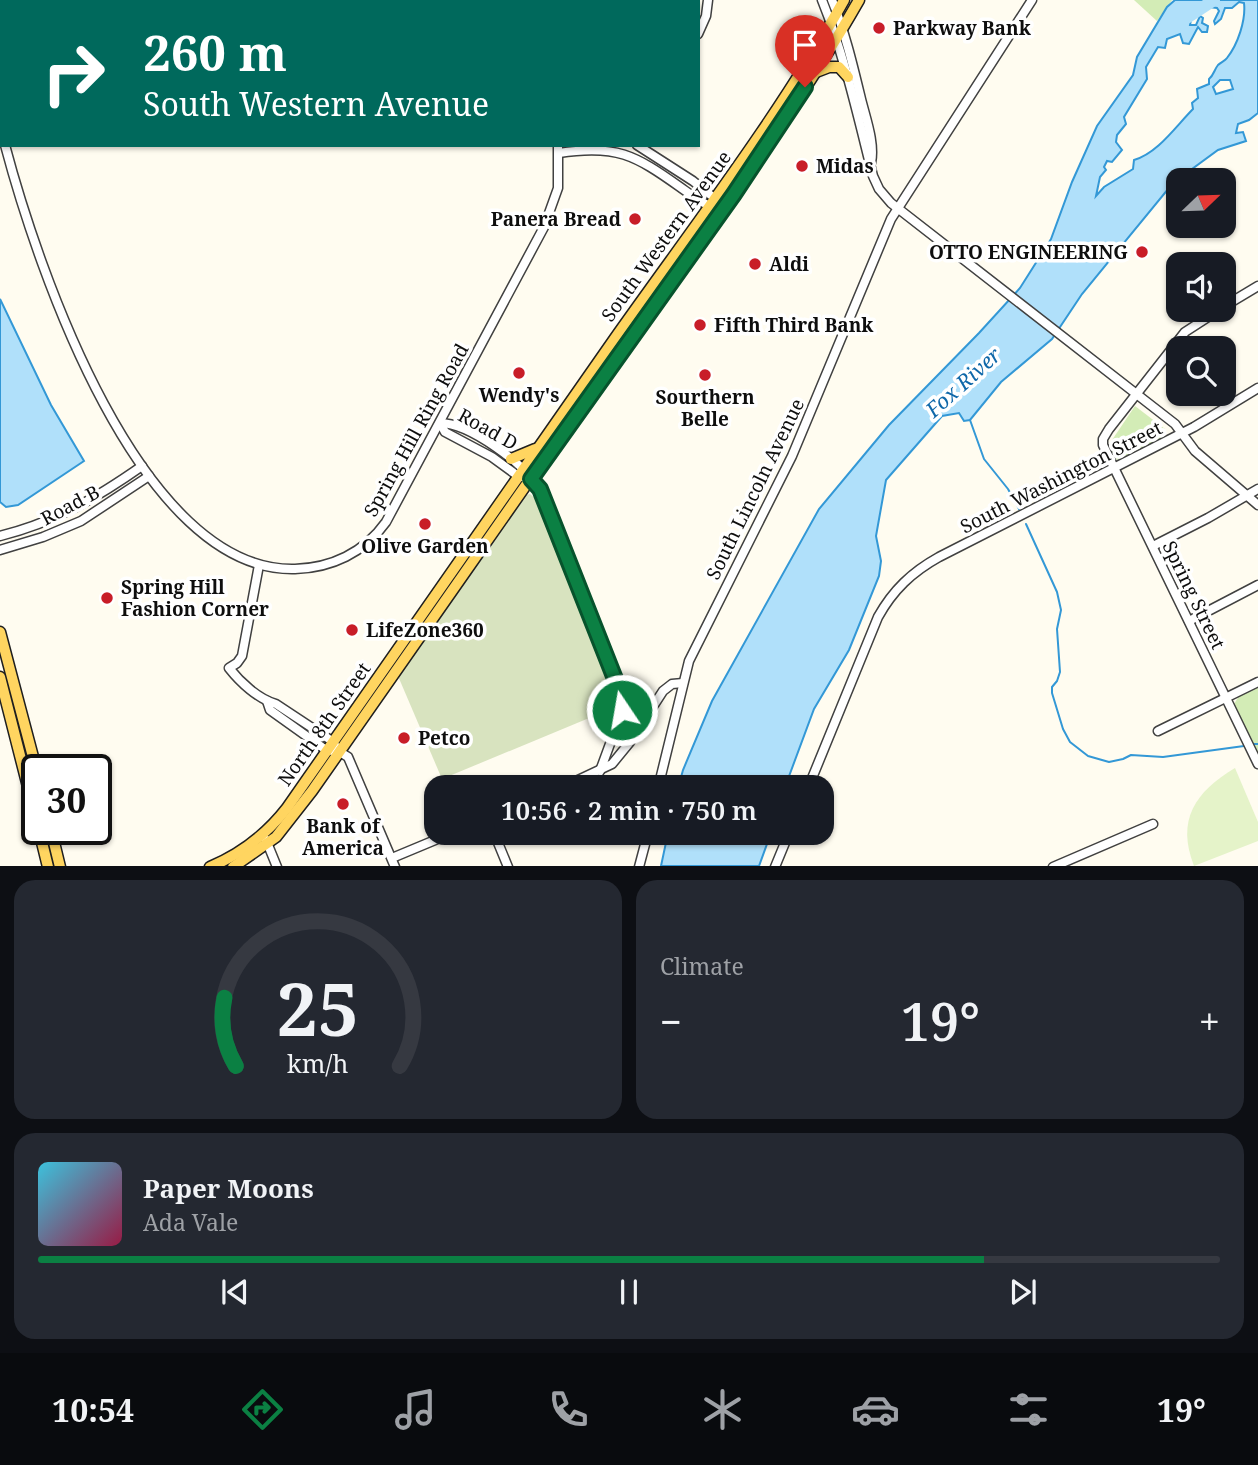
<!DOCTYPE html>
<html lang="en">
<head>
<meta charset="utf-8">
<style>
	body { margin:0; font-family:"Noto Serif",serif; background:#242831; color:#f1f3f6; height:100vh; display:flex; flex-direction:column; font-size:26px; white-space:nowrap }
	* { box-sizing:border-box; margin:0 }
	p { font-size:23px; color:#9ea1a6 }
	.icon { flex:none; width:38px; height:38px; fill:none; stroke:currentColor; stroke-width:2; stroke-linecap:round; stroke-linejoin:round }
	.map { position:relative; height:866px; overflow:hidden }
	.panel { display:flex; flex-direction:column; gap:14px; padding:14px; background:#0d0f14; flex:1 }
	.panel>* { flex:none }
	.guide { position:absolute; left:0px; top:0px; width:700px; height:147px; box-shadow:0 2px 5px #0004; background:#00695c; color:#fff; overflow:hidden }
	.needle { width:46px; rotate:67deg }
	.tools { position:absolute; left:1166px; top:168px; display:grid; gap:14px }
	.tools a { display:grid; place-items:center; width:70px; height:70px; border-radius:14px; background:#171b24; box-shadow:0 2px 5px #0004; font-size:35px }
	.speed { position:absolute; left:21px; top:754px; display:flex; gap:14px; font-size:35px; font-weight:700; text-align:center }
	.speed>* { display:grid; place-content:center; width:91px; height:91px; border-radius:50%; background:#171b24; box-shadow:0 2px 5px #0004; line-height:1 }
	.speed .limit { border:4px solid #111; border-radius:10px; background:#fff; color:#111 }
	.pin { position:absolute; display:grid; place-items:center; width:60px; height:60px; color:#fff; margin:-72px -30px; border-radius:50% 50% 50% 0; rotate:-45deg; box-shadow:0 0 7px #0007 }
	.pin .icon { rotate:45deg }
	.me { position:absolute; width:77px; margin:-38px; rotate:348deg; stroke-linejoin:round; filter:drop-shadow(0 0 5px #0008) }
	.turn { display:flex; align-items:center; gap:24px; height:147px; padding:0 28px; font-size:32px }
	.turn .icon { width:91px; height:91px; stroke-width:2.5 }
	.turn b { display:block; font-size:49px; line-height:60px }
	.big { font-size:52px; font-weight:600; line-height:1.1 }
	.panel .card { flex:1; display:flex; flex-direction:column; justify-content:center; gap:10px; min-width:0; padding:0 24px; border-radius:21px; background:#242831 }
	.panel .dial { align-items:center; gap:0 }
	.dial svg { height:182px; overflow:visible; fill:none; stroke:#363941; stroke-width:7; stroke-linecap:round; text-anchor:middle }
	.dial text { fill:#f1f3f6; stroke:none }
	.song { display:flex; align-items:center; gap:21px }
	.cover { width:84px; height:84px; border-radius:10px; background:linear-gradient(135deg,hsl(190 70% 55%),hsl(340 70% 35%)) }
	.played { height:7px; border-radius:4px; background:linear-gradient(90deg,#0b8043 80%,#363941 80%) }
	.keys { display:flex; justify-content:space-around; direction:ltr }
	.heat { display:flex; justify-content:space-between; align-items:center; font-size:38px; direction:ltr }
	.panel .tiles { flex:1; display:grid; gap:14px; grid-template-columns:1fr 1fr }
	.card:last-child { grid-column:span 2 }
	.trip { position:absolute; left:424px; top:775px; width:410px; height:70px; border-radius:21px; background:#171b24; box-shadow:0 2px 5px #0004; font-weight:600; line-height:70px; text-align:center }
	.tabs { display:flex; height:112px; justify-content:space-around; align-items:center; background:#090b0e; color:#9ea1a6 }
	.tabs .icon { width:49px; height:49px }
	.tabs .on { color:#0b8043 }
	.tabs b { font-size:32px; color:#f1f3f6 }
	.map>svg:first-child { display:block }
	.green { fill:#d3ecb6 }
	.cemetery { fill:#d8e3bf }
	.pitch { fill:#e5f3c9 }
	.water { fill:#b0e0fa; stroke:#3398d6; stroke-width:2; fill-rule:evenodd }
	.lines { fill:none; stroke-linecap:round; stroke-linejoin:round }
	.stream { stroke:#3398d6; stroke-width:2 }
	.river { stroke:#b0e0fa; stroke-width:12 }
	.minor-casing { stroke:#414141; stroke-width:11 }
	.major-casing { stroke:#1f1f1f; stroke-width:13 }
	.minor { stroke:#fff; stroke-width:8 }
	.major { stroke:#ffd560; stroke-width:10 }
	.route-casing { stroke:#07532c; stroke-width:18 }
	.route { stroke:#0b8043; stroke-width:12 }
	.poi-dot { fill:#c81d28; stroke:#fff; stroke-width:2.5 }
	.labels { text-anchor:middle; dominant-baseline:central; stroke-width:7; stroke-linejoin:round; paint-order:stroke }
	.poi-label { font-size:19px; font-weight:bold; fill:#0e0e0e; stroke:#fff; text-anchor:start }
	.street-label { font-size:19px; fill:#0e0e0e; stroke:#fff }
	.water-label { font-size:21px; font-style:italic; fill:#0f68a9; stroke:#fff }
</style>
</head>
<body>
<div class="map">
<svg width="1258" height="867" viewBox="0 0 1258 867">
	<rect width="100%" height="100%" fill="#fffcf0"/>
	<g class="green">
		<polygon points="1134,0 1172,0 1157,21"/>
		<polygon points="1135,406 1165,429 1162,438 1117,460 1111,452 1110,443"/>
		<polygon points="1258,687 1258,755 1234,704 1239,696"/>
	</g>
	<polygon class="cemetery" points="530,494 537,500 615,690 618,706 442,779 398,676 526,495"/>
	<path class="pitch" d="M1235 768 1258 822V841L1194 866C1176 820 1195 792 1235 768Z"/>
	<g class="water">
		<path d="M1175 0H1258V113L1249 120 1238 124 1236 133 1243 132 1246 141 1218 150 1173 183 1082 294 1052 339 1001 382 970 420 964 421 959 413 942 416 886 480 876 536 881 561 879 576 849 650 814 709 785 787 678 788 683 770 712 701 819 509 889 425 979 333 1020 288 1051 239 1072 182 1097 126 1133 75 1137 57 1167 7ZM1239 2 1244 3C1246 20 1238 44 1227 58 1225 61 1221 62 1218 65 1214 70 1214 75 1209 79V84L1197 89 1198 98 1192 103 1193 109C1176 126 1158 153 1134 160L1133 169 1104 187 1096 196 1100 177 1106 170 1104 167 1107 161 1112 162 1122 150 1116 142 1117 135 1126 124 1124 117 1147 79 1146 67 1158 47 1165 48 1167 39 1180 34 1183 43 1189 44 1198 27 1202 32H1207L1208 26 1202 23 1203 18 1200 16 1196 25H1190L1192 14 1200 7 1203 11 1209 7 1217 8 1219 11 1214 21 1215 24 1221 19 1225 8H1232ZM1220 80H1230L1233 89 1216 94 1213 87Z"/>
		<polygon points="0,299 51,405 84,461 18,505 6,507 0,502"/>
		<polygon points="668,833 771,833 759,866 661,866"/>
	</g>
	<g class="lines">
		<g class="stream">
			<polyline points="970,420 984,459 1008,489 1019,509"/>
			<polyline points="1026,524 1057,592 1061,610 1057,629 1060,672 1057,681 1052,687 1052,693 1063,729 1070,742 1088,756 1109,762 1123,759 1131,755 1163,757 1244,746"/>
			<polyline points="1253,744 1258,744"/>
		</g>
		<polyline class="river" points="1179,23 1214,0"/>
		<defs>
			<g id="minor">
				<polyline points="502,0 503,2"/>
				<path d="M822 0C845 57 858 117 873 176L879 189 891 203 1175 424 1195 451 1258 505"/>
				<path d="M832 0C845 32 853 66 861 99 866 119 875 143 871 163"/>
				<polyline points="698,34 706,16 708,0"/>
				<polyline points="0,126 2,133"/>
				<path d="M5 145C37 266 140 573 295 569 331 568 364 553 386 522L544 227 558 188V145"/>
				<polyline points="637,145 693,181 718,201"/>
				<path d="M559 153C616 144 635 155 680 187 694 197 706 207 723 210"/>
				<polyline points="1223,307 1258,286"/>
				<polyline points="1219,310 1185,332 1109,429 1103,439 1103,445 1258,764"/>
				<path d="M440 423C469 423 525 464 540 489L620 692 621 714 600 771"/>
				<polyline points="440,423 445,432 492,457 518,476 531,479"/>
				<path d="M0 536C55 522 95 499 142 466"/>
				<polyline points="1153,546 1208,518 1258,489"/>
				<polyline points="0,550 43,537 81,521 149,476"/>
				<path d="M259 565 242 656 237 663 229 668C240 682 258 699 276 704L332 741 340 752 348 757 395 867"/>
				<polyline points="1189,621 1258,585"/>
				<polyline points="267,701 270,710 326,750 333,751"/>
				<polyline points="1158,731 1258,682"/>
				<polyline points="561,788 612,764 630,742 663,691 672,684 683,683"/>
				<polyline points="658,788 689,661 792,456 891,219 1032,0"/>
				<path d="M808 788 878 617C893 590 912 572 939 557L1194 427 1258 388"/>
				<polyline points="494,833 508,867"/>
				<polyline points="266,840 277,867"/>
				<polyline points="392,858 452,833"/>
				<polyline points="639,867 648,833"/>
				<polyline points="775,867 789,833"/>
				<polyline points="1053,867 1153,824"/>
			</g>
			<g id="major">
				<polyline points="816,72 829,67 839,67 848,77"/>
				<polyline points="511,459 535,449"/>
				<polyline points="0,632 37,772"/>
				<polyline points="0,677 37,822"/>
				<polyline points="39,830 48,867"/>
				<polyline points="51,830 60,867"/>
				<path d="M210 867C241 854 266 835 287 808 396 653 503 496 613 341 692 229 777 120 844 0"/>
				<path d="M233 867 276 837 312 791C417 643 519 493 624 345 705 232 790 121 859 0"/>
			</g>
		</defs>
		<use href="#minor" class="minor-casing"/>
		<use href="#major" class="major-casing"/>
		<use href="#minor" class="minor"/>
		<use href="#major" class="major"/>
	</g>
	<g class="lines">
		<defs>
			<polyline id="route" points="622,710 619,689 540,489 531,479 734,194 805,87"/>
		</defs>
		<use href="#route" class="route-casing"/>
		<use href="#route" class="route"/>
	</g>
	<g class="poi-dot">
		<circle cx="879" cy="28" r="7"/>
		<circle cx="802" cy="166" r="7"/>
		<circle cx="635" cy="219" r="7"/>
		<circle cx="1142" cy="252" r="7"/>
		<circle cx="755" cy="264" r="7"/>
		<circle cx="700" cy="325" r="7"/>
		<circle cx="519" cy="373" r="7"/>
		<circle cx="705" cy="375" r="7"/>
		<circle cx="425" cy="524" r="7"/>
		<circle cx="107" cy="598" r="7"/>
		<circle cx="352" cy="630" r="7"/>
		<circle cx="404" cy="738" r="7"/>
		<circle cx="343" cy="804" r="7"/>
	</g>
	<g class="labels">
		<g class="poi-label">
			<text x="893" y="28">Parkway Bank</text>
			<text x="816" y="166">Midas</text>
			<text x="621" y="219" text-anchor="end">Panera Bread</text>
			<text x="1128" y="252" text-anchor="end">OTTO ENGINEERING</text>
			<text x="769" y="264">Aldi</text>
			<text x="714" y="325">Fifth Third Bank</text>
			<text x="519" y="395" text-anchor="middle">Wendy's</text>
			<text x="705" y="397" text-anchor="middle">Sourthern<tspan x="705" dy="22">Belle</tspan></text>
			<text x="425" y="546" text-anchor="middle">Olive Garden</text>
			<text x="121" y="587">Spring Hill<tspan x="121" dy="22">Fashion Corner</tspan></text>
			<text x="366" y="630">LifeZone360</text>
			<text x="418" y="738">Petco</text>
			<text x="343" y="826" text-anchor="middle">Bank of<tspan x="343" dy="22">America</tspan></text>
		</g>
		<g class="street-label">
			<text transform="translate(666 236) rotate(-54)">South Western Avenue</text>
			<text transform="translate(488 429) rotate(29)">Road D</text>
			<text transform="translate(416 430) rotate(-61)">Spring Hill Ring Road</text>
			<text transform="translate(1061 477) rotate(-27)">South Washington Street</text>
			<text transform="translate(755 489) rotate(-64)">South Lincoln Avenue</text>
			<text transform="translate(70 505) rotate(-28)">Road B</text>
			<text transform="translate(1194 595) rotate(64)">Spring Street</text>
			<text transform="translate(324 724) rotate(-55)">North 8th Street</text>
		</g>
		<g class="water-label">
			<text transform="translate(963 382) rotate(-42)">Fox River</text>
		</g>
	</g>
</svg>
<div class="tools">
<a><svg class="needle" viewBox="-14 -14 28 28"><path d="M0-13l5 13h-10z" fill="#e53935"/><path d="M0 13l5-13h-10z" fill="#9ea1a6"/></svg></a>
<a><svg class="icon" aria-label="sound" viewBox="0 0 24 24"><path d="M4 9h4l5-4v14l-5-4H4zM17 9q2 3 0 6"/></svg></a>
<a><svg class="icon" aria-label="search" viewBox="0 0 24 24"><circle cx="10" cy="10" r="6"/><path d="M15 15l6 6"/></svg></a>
</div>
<div class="speed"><div class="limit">30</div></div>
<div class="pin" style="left:805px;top:87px;background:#d93025"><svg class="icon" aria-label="arrive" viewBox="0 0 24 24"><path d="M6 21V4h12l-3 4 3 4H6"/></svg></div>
<svg class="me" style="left:622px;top:710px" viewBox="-20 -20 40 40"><circle r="17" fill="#0b8043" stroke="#fff" stroke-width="3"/><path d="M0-11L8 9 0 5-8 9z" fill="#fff"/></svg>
<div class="trip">10:56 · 2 min · 750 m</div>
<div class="guide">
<div class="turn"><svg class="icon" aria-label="right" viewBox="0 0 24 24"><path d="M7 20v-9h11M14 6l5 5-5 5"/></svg><div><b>260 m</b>South Western Avenue</div></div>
</div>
</div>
<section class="panel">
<div class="tiles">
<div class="card dial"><svg viewBox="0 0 100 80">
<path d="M14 69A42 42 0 1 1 86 69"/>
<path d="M14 69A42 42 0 0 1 9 39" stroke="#0b8043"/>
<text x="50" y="56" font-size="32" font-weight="700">25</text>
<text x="50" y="72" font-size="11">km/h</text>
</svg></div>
<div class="card"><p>Climate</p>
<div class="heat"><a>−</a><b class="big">19°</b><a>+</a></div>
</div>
<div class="card">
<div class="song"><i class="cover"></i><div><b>Paper Moons</b><p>Ada Vale</p></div></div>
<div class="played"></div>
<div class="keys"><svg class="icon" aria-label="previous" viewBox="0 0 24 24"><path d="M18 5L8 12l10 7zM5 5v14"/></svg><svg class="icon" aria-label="pause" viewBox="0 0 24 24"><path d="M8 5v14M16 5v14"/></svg><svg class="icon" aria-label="next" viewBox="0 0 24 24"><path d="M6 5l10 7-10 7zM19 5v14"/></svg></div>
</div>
</div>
</section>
<nav class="tabs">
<b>10:54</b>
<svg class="icon on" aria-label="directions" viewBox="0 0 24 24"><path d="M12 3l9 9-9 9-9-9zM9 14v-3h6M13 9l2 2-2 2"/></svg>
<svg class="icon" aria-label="music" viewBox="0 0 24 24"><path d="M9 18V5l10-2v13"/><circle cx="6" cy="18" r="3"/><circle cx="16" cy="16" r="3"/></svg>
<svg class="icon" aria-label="phone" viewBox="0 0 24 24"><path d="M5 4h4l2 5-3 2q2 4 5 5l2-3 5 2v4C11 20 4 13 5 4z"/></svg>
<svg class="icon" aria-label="climate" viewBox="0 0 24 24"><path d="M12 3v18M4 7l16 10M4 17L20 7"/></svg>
<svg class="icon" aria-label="car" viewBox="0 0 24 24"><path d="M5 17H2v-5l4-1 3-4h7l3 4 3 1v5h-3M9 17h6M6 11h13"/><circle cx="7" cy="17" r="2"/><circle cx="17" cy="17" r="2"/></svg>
<svg class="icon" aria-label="filters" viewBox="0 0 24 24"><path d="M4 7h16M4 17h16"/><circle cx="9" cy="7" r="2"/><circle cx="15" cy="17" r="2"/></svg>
<b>19°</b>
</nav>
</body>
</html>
